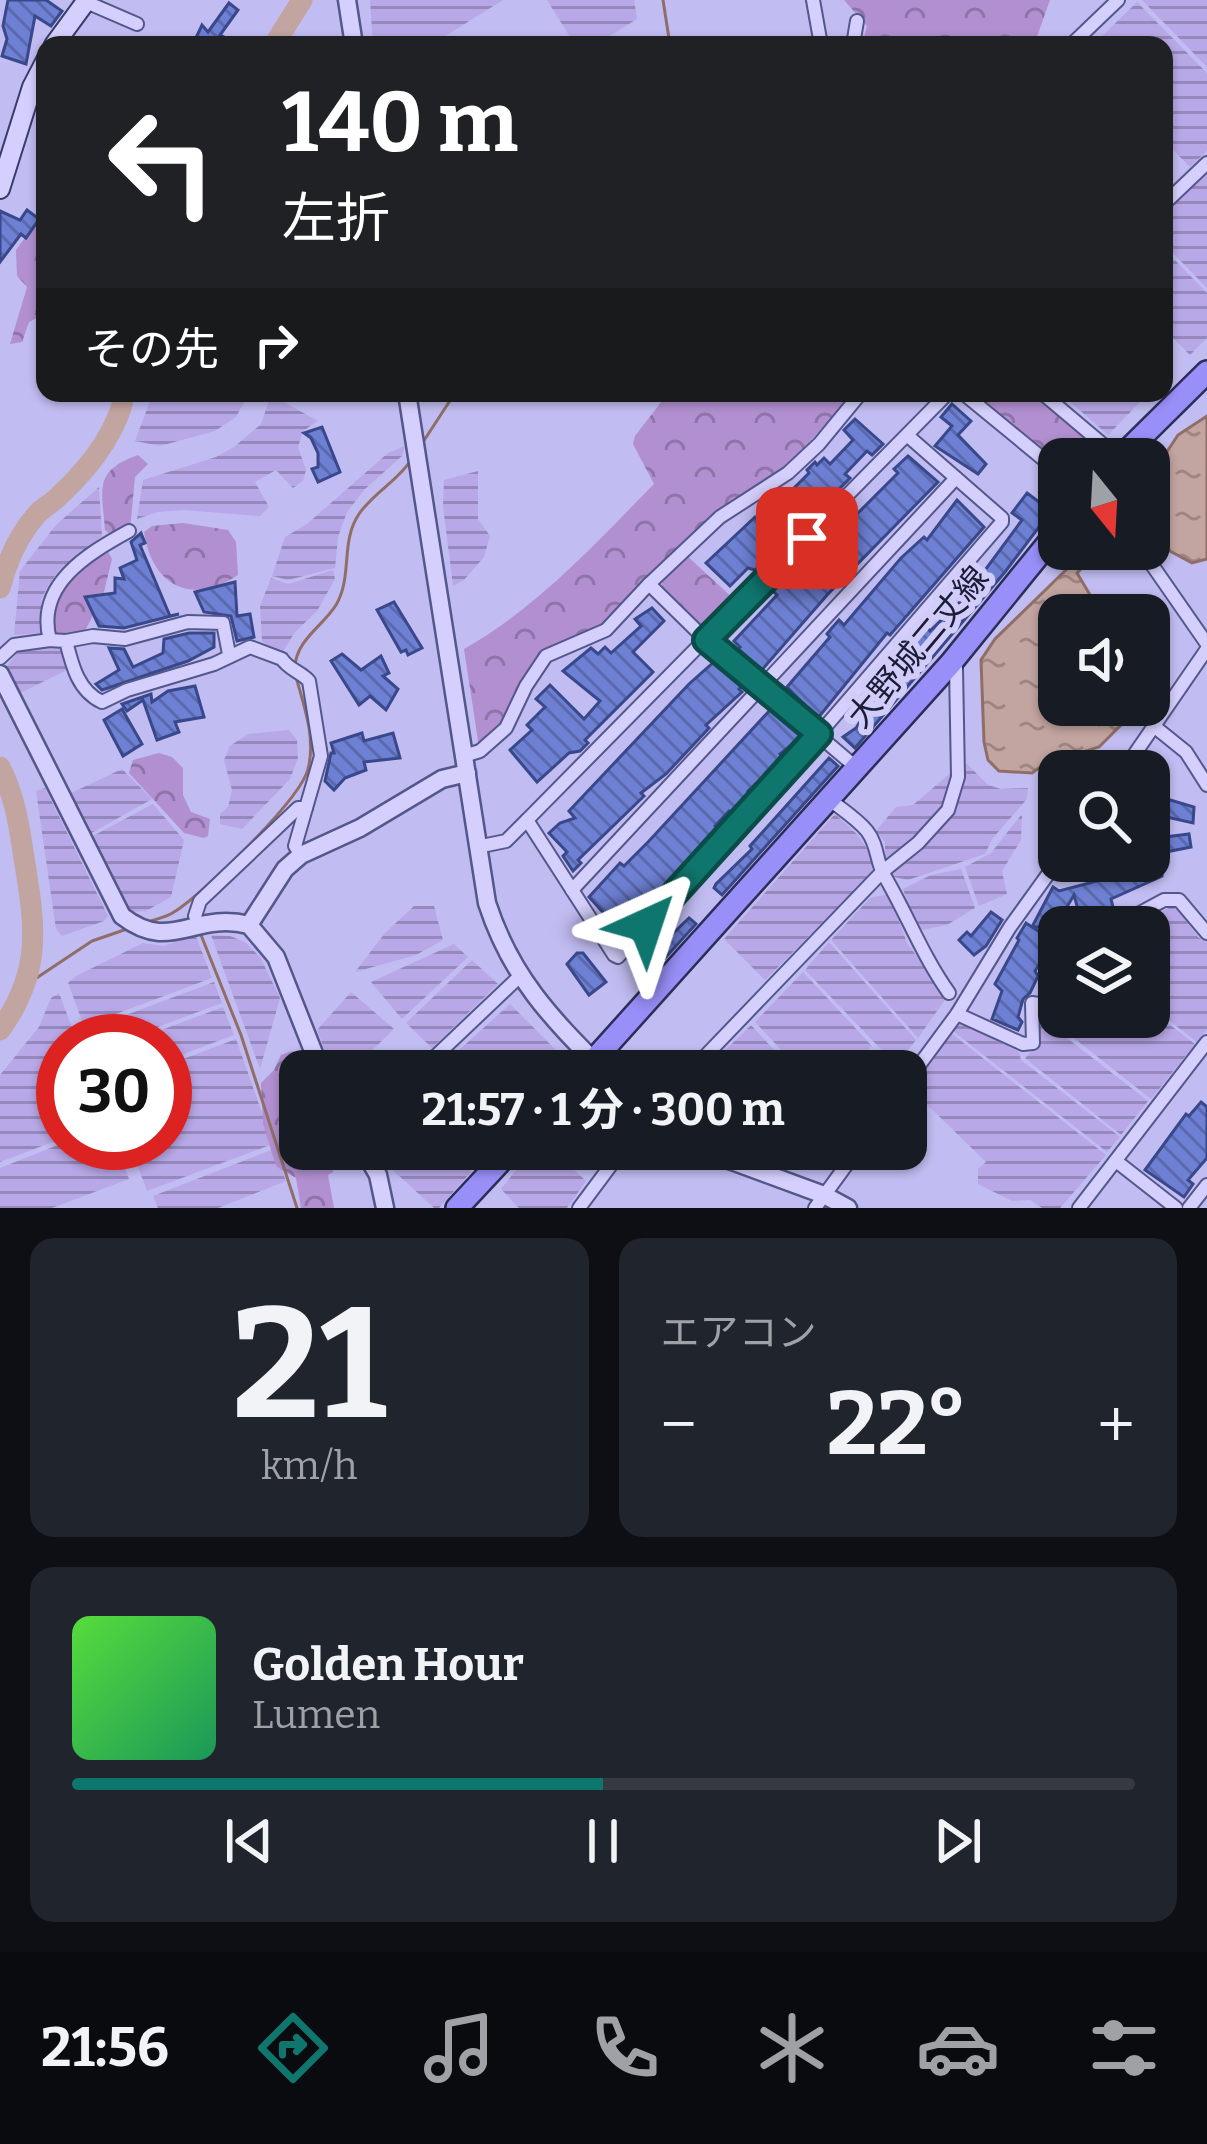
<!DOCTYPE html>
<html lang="ja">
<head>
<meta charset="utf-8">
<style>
	body { margin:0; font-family:Bitter,"Noto Sans JP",serif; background:#20242c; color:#f1f3f6; height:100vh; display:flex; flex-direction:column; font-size:45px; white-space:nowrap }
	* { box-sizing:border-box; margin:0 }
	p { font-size:39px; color:#9ea1a6 }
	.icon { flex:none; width:66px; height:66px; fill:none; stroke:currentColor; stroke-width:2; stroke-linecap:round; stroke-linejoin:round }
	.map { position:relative; height:1208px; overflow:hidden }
	.details { display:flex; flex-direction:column; gap:30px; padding:30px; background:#0d0f14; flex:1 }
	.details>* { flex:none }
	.guide { position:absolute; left:36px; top:36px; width:1137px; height:366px; border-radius:24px; box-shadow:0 3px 9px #0004; background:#202124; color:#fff; overflow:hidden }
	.needle { width:78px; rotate:162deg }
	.fabs { position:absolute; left:1038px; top:438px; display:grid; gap:24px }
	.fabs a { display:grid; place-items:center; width:132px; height:132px; border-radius:24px; background:#171b24; box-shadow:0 3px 9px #0004; font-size:60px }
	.speed { position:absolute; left:36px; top:1014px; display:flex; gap:24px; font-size:60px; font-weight:700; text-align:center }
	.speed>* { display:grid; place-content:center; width:156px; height:156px; border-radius:50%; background:#171b24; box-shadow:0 3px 9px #0004; line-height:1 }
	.speed .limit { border:18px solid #d22; background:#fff; color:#111 }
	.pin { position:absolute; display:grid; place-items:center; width:102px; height:102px; color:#fff; margin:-51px; border-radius:24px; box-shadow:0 6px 18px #0006 }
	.me { position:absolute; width:132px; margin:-66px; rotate:42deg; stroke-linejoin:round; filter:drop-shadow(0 0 9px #0008) }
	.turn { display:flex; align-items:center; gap:42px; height:252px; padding:0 48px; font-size:54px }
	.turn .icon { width:156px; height:156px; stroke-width:2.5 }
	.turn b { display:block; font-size:84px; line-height:102px }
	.then { display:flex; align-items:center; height:114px; padding:0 48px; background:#0003; gap:24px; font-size:45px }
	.big { font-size:90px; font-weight:700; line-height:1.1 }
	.details .widget { flex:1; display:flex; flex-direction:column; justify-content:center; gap:18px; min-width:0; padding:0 42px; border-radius:24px; background:#20242c }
	.details .dial { align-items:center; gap:0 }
	.dial b { font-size:156px; line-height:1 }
	.song { display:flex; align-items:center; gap:36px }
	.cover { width:144px; height:144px; border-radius:18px; background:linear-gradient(135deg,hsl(110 70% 55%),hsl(150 70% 35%)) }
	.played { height:12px; border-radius:6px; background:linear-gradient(90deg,#0f766e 50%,#363941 50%) }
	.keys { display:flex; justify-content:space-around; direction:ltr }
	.heat { display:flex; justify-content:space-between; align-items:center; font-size:66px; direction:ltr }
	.details .tiles { flex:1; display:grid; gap:30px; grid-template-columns:1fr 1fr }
	.widget:last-child { grid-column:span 2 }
	.trip { position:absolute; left:279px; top:1050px; width:648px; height:120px; border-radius:24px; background:#171b24; box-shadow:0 3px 9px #0004; font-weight:700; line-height:120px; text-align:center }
	.tabs { display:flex; height:192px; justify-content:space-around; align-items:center; background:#090b0e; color:#9ea1a6 }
	.tabs .icon { width:84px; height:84px }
	.tabs .current { color:#0f766e }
	.tabs b { font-size:54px; color:#f1f3f6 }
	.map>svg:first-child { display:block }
	.farmland { fill:url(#farmland-rules) }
	.forest { fill:url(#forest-crowns) }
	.water { fill:url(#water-ripples); stroke:#906e67; stroke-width:3 }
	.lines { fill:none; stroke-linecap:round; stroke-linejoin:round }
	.stream { stroke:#906e67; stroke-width:3 }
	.river { stroke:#c2a4a0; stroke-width:21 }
	.building { fill:url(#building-back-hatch); stroke:#38488b; stroke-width:3 }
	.service-casing { stroke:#54578a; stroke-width:10 }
	.minor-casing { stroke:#54578a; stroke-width:16 }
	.tertiary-casing { stroke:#54578a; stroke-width:21 }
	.secondary-casing { stroke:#373c6b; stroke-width:22 }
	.primary-casing { stroke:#292f57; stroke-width:26 }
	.service { stroke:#d4cffc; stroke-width:6 }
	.minor { stroke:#d4cffc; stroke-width:12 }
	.tertiary { stroke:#d4cffc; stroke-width:16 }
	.secondary { stroke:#d4cffc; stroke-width:18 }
	.primary { stroke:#998ff9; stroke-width:21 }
	.route-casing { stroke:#0a4d48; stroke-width:30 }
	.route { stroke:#0f766e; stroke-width:21 }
	.labels { text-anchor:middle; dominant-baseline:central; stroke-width:12; stroke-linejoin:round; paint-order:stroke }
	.street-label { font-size:33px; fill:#1a1d38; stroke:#d1ccf8 }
</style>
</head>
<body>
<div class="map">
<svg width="1207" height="1208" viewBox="0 0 1207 1208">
	<defs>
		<pattern id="farmland-rules" width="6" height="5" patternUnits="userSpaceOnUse" patternTransform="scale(3)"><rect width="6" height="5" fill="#b8a8e7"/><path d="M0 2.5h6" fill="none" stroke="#9588bc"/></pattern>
		<pattern id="forest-crowns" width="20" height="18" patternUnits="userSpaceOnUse" patternTransform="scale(3)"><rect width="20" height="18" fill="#b18fd0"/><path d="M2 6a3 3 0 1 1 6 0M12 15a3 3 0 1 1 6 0" fill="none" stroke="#8f74aa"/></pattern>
		<pattern id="water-ripples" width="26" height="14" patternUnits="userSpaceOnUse" patternTransform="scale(3)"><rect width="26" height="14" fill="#c2a4a0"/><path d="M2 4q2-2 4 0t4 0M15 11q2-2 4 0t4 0" fill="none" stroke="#9d8583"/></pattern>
		<pattern id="building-back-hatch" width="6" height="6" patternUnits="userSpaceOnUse" patternTransform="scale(3)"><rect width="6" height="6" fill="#6e80d3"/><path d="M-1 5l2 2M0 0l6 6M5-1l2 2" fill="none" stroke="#5a68ac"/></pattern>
	</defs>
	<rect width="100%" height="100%" fill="#c1bcf1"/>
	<g class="farmland">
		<polygon points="370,0 503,0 431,45 373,45"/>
		<polygon points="547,0 634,0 637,19 595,45 575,45"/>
		<polygon points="1142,0 1207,0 1207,67"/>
		<polygon points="1137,2 1207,73 1207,151 1190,167 1164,141 1164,45 1093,45"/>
		<polygon points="1207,172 1207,288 1164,244 1164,214"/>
		<polygon points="1164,249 1207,293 1207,338 1190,355 1164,329"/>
		<polygon points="153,393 249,393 236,417 215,431 160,446 135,441"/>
		<polygon points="1060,393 1149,393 1108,435"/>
		<polygon points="271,395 318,421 303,431 298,447 306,470 303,481 293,488 276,470 255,482 269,507 260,516 183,510 158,512 137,519 143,480 216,457 234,447 261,424"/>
		<polygon points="405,446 402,456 365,489 347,512 338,537 335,568 288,580 272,576 285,537 307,524 388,453"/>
		<polygon points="478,471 478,519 490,536 484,557 464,580 453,586 443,506 444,480"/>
		<polygon points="99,487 102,536 59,570 49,585 41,599 41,633 14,635 20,571 56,525"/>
		<polygon points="333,570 335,579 317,611 295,632 281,655 271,649 262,641 260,606 271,578 288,584"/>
		<polygon points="59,646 67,670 18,694 4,670 20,649"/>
		<polygon points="289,730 297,740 298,758 290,779 242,829 220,824 220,814 228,807 232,790 224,760 230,746 248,734"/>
		<polygon points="966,763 988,785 1001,789 1028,788 1027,799 992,839 985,854 908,880 894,877 892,871 908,861 956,811"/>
		<polygon points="122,769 152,799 88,835 69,794"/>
		<polygon points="954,770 943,810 916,839 885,859 885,842 876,831 896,807 913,805"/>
		<polygon points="45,788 108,916 104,921 62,936 56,929 36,791"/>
		<polygon points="153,804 184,840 171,897 146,911 130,912 120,903 89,838"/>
		<polygon points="835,814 858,835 871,855 872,873 765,980 724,939"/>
		<polygon points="1022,814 1021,840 1002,871 1007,894 979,906 965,867 991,853"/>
		<polygon points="961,869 975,908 947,925 916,931 903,889 931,875"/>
		<polygon points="889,894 907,943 947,997 918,1038 831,940 870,898"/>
		<polygon points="414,906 434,906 443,940 416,955 355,972 385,933"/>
		<polygon points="1171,907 1179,910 1198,937 1207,942 1207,1029 1197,1042 1149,1005 1149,927 1129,927"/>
		<polygon points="211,935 230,936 245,942 260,957 280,998 260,1069"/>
		<polygon points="196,936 212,978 84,1026 68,983 76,976 143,943 163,946"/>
		<polygon points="829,942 916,1040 896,1065 805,970"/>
		<polygon points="454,944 468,957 402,1019 371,982"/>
		<polygon points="472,960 498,984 432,1048 406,1023"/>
		<polygon points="803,972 872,1046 844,1071 801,1071 755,1022"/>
		<polygon points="214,982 222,1003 120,1041 90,1041 86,1030"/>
		<polygon points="351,992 394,1029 351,1071 333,1071 317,1030"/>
		<polygon points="59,993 77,1041 63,1041 63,1138 0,1162 0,1075 39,1027 51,998"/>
		<polygon points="510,1004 570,1064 564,1071 480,1071 458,1051"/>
		<polygon points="223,1007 234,1035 165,1061 165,1041 132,1041"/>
		<polygon points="1149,1009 1195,1044 1151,1099 1042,1013 1092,1027 1106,1017 1149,1017"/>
		<polygon points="1036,1014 1148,1101 1121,1135 1025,1058 1035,1048"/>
		<polygon points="959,1022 1019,1052 1021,1060 1120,1137 1107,1152 953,1031"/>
		<polygon points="751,1025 794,1071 703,1071 704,1071"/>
		<polygon points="951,1033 1106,1155 1060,1208 1042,1208 1030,1200 1012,1201 978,1184 978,1169 986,1162 911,1089"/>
		<polygon points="236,1039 273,1144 147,1191 129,1143 165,1143 165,1066"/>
		<polygon points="63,1143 115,1143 129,1179 52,1208 0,1208 0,1168"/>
		<polygon points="274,1149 286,1181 218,1208 158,1208 153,1196"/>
		<polygon points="378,1149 449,1149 471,1172 439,1208 434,1208 383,1161"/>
		<polygon points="533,1149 552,1149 586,1181 567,1208 519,1208 501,1189"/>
	</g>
	<g class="forest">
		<polygon points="844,0 1050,0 1034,45 862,45 867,26"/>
		<polygon points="42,214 45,314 29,322 22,342 10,344 27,287 17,276 16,250"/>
		<path d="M668 393H853L788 466 717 512 604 626 540 655 514 695 503 726 479 747 464 649C538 607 595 544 654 484L633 444 635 436Z"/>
		<polygon points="974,393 1033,393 1109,456 1059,459 1059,463"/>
		<path d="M138 455 148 464 135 477 130 530 121 543 105 530C102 489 93 471 138 455Z"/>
		<path d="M183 523 228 530 236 542 238 575C191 606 152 586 144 532L152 526Z"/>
		<path d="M107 550 112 559 103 596 73 654C68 648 57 640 53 633 35 600 85 564 107 550Z"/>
		<polygon points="685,554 736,601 706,631 662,588 662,576"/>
		<polygon points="159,753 172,757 183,768 183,795 191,812 210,819 208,836 204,838 184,833 129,773 133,760"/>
		<polygon points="292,1051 309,1060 317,1071 300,1071 300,1149 320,1149 334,1162 333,1172 328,1175 334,1208 301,1208 296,1178 276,1166 263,1124 261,1083 274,1070 281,1055"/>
	</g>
	<g class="water">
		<polygon points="1207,416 1207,559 1192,563 1170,551 1149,525 1149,479 1178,435"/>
		<polygon points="1127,549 1132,555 1085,565 1077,573 1102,615 1059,615 1059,705 1127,705 1121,725 1099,747 1046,763 1032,773 999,771 988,760 984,742 981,660 995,639 1071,565"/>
	</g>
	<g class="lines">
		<g class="stream">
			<polyline points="663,0 670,45"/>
			<polyline points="423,442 455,393"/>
			<path d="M295 667C296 640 323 626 336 605 353 576 340 542 359 514 374 492 398 481 411 460"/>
			<path d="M148 922C156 919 167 917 174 912 203 894 301 799 308 769 316 738 304 706 296 677"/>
			<polyline points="201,935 241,1035 297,1208"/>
			<polyline points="26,985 92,941 127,929"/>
		</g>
		<g class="river">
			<polyline points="274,45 302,0"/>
			<path d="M0 588C7 561 19 534 38 513 45 506 54 502 60 495 89 468 117 432 125 393"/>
			<path d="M0 767C15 796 19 825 24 858 35 925 43 971 0 1030"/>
		</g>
	</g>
	<g class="building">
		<polygon points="8,0 46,0 62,11 51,26 35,16 26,64 2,56 7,39 3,26"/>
		<polygon points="229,3 238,10 220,35 241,45 200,45 195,40 202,25 208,32"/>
		<polygon points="27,210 39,219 26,238 21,234 0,262 0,211 20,220"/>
		<polygon points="952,404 971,421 958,435 986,464 978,474 935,446 952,426 941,417"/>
		<polygon points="855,419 883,444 872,455 867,451 845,474 850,478 788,540 755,570 748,568 730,586 706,563 755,517 758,520 778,504 809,473 807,470 815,462 817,465 824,458 830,464 853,440 844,430"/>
		<polygon points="322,427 340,472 318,482 312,469 318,467 318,453 311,438 304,433"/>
		<polygon points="908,456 938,482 828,594 760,672 736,650 740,647 734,641 777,595 772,590 781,582 783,585 830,537 835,541 848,527 842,522 849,515 855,516 898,473 894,469"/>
		<polygon points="1027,493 1051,511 1005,572 855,748 843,737 856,728 870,706 864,701 892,667 899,673 916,654 908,647 926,626 930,631 966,596 1022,520 1012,513"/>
		<polygon points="957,500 984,527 890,635 887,633 818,718 787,687 830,637 827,634 831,629 839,620 844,625 901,558 924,537 927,540"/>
		<polygon points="141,533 145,543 140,545 170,616 179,614 124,628 99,626 85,597 115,593 115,578 124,579 120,568 137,560 131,542"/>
		<polygon points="235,582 237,616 250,614 254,637 237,641 231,616 204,612 195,592"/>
		<polygon points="394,602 422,648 408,655 406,650 401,652 377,610"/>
		<polygon points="652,608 664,621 633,652 653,672 585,740 588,743 580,751 569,753 537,782 510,750 532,730 527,725 545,707 536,699 550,685 584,719 600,701 563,671 591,648 598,654 605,647 611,653 641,626 635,619"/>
		<polygon points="189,633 214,633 214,647 188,661 102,690 96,684 119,670 109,648 124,649 133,667 163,653 164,639"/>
		<polygon points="342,654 361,670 381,656 389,673 383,676 398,689 386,710 370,696 359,705 331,661"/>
		<polygon points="715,661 743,685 739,689 742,692 706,725 709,728 666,774 641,793 644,796 578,860 581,863 573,871 563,856 567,852 549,833 560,823 575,818 569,811 689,684"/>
		<polygon points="195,686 204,717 175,722 179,732 157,740 143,700 127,711 122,704 151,694 152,702 168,691"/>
		<polygon points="122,709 142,744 123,756 104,720"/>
		<polygon points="771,709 803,736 780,754 784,758 748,791 751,794 733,814 729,811 715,826 718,829 617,937 607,924 610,920 589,897 620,863 624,866 649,841"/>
		<polygon points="362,733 364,741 393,733 400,758 364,762 366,770 345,778 334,790 325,781 331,753 334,753 331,743"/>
		<polygon points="829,758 838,766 722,895 714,888 716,884 752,849 750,846"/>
		<polygon points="1150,794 1194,807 1193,823 1149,813"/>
		<polygon points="1189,834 1191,847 1161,853 1162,876 1111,899 1114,911 1081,920 1074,895 1055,927 1032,927 1049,938 1044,946 1055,941 1035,971 1038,976 1030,993 1023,999 1018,1017 1022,1022 1018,1030 992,1019 1002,991 995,984 1019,940 1017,938 1026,923 1032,927 1053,887 1059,891 1105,879 1099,861 1149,861 1149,839"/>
		<polygon points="991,912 1002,920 986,946 974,955 959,940 967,932 971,936"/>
		<polygon points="689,918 696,924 645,980 635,970"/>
		<polygon points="577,953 583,953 606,982 589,995 567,964"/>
		<polygon points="1201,1102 1207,1107 1207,1158 1188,1180 1193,1184 1184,1197 1145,1170 1186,1114 1189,1116"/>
	</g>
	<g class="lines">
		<defs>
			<polyline id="service" points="857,41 872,45"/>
			<g id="minor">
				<polyline points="813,0 821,45"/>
				<polyline points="86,2 137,24"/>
				<polyline points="853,45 857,21"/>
				<polyline points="1071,45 1118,0"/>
				<polyline points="1164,204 1207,163"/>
				<polyline points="963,393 1059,472"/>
				<polyline points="1042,393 1119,458"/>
				<polyline points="908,436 1002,518 1002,522 819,734 618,957 614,955 527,820 948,393"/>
				<polyline points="1141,549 1207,644"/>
				<polyline points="649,584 706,640 857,768"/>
				<path d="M48 640 66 641C72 665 78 691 102 702L127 690 214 664 250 647 282 659C288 669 301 672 309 681L321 756 295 846 301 855"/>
				<polyline points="66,641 93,636 125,639 188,622 223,623 229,654"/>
				<path d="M0 658 14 645 50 640C35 585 87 554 129 531"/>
				<polyline points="1155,727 1186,752 1207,785"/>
				<polyline points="464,756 480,751 506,728 526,686 546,656 606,630 649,584 720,517 788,473 819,444 861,393"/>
				<polyline points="1123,771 1207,649"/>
				<path d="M830 800C843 810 857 819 867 831 878 845 876 861 884 875 907 914 922 955 949 993"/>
				<polyline points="477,847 506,841 527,820"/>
				<polyline points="572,890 956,478"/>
				<polyline points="198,924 195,916 200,901 298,808 306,808"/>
				<polyline points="1114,927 1164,900 1179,900 1207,933"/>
				<polyline points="957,1014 1010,927 1059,859"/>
				<polyline points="420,1071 520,976"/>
				<polyline points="691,1071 882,872 918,843 948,810 958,777 956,668 951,663"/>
				<polyline points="906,1083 957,1014 1023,1044 1033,1043 1032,1003 1059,1007"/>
				<polyline points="1116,1161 1176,1208"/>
				<polyline points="579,1208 623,1149"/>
				<polyline points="815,1208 858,1149"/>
				<polyline points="1079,1208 1207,1042"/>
				<polyline points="1189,1208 1207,1185"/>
			</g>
			<g id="tertiary">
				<polyline points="347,0 354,45"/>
				<path d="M407 393 487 903C511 977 551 1018 604 1071"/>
				<path d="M0 674 122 916C171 954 193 911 249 925L276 957 321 1071"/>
				<polyline points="249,925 285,869 301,855 360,828 442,779 467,773"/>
				<polyline points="363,1149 378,1175 385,1208"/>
				<polyline points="699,1149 824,1195 848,1208"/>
			</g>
			<g id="secondary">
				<polyline points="54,45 87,0"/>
				<polyline points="0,189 32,87 45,62"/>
			</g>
			<g id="primary">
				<polyline points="1119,459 1207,372"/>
				<polyline points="584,1071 951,663 1059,530"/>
				<polyline points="457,1208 512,1149"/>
			</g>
		</defs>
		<use href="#service" class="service-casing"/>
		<use href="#minor" class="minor-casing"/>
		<use href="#tertiary" class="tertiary-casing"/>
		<use href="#secondary" class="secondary-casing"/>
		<use href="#primary" class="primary-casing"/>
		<use href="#service" class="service"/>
		<use href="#minor" class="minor"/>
		<use href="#tertiary" class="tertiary"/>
		<use href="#secondary" class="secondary"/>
		<use href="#primary" class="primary"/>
	</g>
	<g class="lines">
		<defs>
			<polyline id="route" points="646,925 819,734 706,640 807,538"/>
		</defs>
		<use href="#route" class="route-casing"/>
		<use href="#route" class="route"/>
	</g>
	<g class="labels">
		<g class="street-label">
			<text transform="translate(918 647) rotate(-50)">大野城二丈線</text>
		</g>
	</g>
</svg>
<div class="fabs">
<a><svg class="needle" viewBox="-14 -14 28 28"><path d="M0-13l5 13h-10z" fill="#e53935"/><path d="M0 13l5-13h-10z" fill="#9ea1a6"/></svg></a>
<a><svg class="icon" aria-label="sound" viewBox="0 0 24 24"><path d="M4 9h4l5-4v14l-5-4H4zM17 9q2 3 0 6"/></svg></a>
<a><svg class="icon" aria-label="search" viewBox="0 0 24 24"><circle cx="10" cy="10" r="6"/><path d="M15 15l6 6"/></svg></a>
<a><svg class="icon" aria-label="layers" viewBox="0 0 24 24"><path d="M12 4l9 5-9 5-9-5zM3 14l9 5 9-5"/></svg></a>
</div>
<div class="speed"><div class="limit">30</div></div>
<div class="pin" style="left:807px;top:538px;background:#d93025"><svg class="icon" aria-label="arrive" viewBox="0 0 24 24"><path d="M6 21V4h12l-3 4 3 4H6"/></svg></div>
<svg class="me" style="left:646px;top:925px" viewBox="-20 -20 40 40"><path d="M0-17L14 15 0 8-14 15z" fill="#0f766e" stroke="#fff" stroke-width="4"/></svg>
<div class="trip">21:57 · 1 分 · 300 m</div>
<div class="guide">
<div class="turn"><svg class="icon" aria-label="left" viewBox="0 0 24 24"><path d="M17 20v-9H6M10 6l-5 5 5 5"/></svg><div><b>140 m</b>左折</div></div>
<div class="then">その先<svg class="icon" aria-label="right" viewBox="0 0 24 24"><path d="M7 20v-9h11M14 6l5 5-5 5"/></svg></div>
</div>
</div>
<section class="details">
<div class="tiles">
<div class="widget dial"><b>21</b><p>km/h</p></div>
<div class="widget"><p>エアコン</p>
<div class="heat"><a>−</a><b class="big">22°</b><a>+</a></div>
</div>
<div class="widget">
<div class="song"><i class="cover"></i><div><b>Golden Hour</b><p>Lumen</p></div></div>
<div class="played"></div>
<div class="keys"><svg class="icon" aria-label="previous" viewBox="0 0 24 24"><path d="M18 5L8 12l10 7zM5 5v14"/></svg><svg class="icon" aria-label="pause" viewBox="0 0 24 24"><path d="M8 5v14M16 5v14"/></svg><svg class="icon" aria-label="next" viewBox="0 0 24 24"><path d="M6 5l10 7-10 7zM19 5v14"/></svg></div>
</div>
</div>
</section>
<nav class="tabs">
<b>21:56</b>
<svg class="icon current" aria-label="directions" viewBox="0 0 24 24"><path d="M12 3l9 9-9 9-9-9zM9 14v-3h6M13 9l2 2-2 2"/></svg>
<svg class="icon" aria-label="music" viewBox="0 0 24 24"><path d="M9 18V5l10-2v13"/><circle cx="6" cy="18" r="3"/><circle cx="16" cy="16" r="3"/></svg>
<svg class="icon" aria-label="phone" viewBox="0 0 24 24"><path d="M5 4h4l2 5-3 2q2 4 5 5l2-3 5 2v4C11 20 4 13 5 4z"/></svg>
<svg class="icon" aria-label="climate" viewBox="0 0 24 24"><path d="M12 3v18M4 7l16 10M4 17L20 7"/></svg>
<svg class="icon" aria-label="car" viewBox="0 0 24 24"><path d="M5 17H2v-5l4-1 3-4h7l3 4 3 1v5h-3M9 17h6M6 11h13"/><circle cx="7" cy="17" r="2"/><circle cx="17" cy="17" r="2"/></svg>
<svg class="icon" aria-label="filters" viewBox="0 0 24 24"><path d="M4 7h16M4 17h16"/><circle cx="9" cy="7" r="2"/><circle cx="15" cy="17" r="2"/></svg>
</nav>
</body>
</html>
